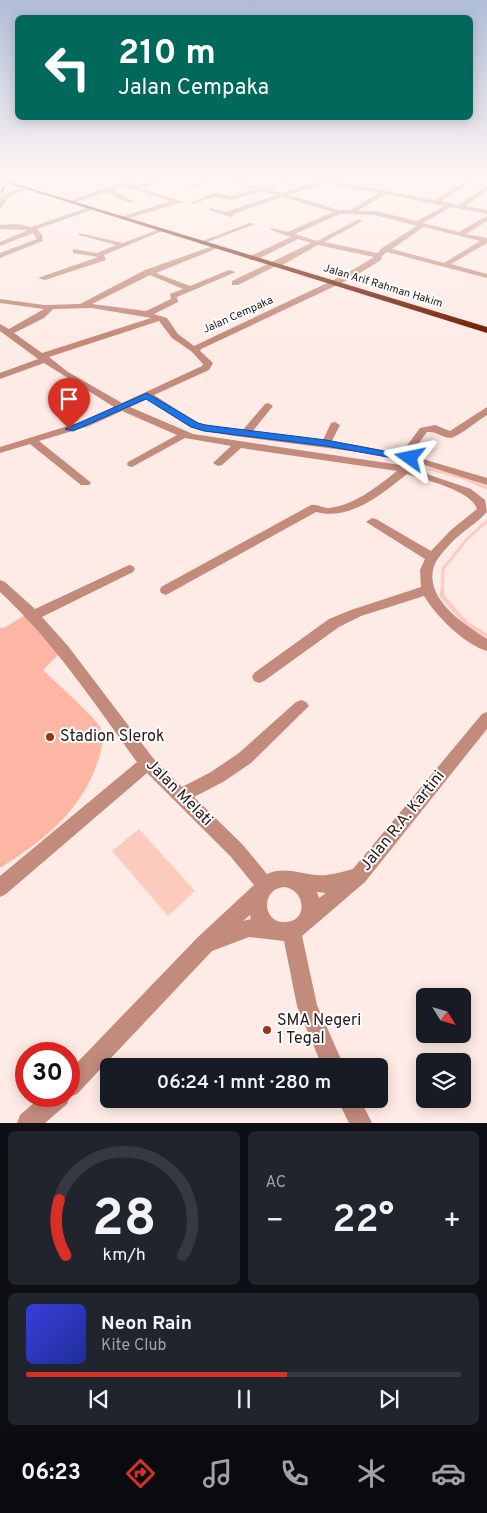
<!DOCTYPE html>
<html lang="id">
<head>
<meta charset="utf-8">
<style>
	body { margin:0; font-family:Overpass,sans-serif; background:#20242c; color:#f1f3f6; height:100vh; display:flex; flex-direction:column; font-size:19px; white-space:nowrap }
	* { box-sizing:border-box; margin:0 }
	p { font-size:16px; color:#9ea1a6 }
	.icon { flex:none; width:28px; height:28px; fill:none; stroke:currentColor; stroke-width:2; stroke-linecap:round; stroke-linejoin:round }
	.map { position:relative; height:1123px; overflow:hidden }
	.sheet { display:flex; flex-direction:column; gap:8px; padding:8px; background:#0d0f14; flex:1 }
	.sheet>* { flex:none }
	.hud { position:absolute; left:15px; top:15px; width:458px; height:105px; border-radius:8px; box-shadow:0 2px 12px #0003; background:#00695c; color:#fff; overflow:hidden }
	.needle { width:32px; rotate:127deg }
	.tools { position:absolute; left:416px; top:988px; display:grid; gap:10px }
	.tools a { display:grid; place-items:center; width:55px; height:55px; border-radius:8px; background:#171b24; box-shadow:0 2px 12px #0003; font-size:25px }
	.speed { position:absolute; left:15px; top:1042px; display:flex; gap:10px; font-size:25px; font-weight:700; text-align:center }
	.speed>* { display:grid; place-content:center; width:65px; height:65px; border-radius:50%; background:#171b24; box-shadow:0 2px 12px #0003; line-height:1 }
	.speed .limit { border:8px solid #d22; background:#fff; color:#111 }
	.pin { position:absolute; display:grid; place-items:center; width:42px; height:42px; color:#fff; margin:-51px -21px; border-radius:50% 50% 50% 0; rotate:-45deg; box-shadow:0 0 5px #0007 }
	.pin .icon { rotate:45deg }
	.me { position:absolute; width:55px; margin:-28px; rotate:282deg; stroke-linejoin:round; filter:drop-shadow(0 0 4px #0008) }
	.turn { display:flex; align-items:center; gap:18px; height:105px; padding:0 20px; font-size:22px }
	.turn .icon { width:65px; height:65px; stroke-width:2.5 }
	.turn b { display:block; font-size:35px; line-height:42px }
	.big { font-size:38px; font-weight:600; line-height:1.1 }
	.sheet .tile { flex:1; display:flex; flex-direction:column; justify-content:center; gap:8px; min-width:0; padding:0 18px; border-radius:8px; background:#20242c }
	.sheet .dial { align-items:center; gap:0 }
	.dial svg { height:130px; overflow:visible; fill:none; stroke:#363941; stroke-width:7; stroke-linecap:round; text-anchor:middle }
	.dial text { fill:#f1f3f6; stroke:none }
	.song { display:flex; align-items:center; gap:15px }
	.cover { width:60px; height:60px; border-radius:8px; background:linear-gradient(135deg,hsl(240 70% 55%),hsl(230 70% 35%)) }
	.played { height:5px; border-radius:2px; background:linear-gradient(90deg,#d93025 60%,#363941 60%) }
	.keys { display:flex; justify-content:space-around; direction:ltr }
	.heat { display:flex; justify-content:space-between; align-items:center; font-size:28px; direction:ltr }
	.sheet .tiles { flex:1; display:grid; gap:8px; grid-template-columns:1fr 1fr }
	.tile:last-child { grid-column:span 2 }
	.trip { position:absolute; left:100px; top:1058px; width:288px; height:50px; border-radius:8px; background:#171b24; box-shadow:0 2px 12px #0003; font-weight:600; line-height:50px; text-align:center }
	.tabs { display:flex; height:80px; justify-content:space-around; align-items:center; background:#090b0e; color:#9ea1a6 }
	.tabs .icon { width:35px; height:35px }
	.tabs .current { color:#d93025 }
	.tabs b { font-size:22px; color:#f1f3f6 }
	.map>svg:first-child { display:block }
	.green { fill:#fdb6a3 }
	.water { fill:#fccbbe }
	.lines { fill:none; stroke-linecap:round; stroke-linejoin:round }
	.stream-far1 { stroke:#fccbbe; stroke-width:3 }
	.stream { stroke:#fccbbe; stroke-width:4.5 }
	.minor { fill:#c28b7c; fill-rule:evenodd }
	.highway { fill:#701900; fill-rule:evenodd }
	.rail-casing { stroke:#4c403c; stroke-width:3 }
	.rail { stroke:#fdfdfd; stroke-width:2; stroke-dasharray:6; stroke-linecap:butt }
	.route { fill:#1a73e8; stroke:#114b97 }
	.poi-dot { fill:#9b3317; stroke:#fdfdfd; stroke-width:2 }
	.labels { text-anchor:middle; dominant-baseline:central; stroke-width:4; stroke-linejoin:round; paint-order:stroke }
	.far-street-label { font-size:11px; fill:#261b18; stroke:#fdfdfd }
	.near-poi-label { font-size:16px; fill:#261b18; stroke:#fdfdfd; text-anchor:start }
	.near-street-label { font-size:16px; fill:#261b18; stroke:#fdfdfd }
</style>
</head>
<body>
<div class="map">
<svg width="487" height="1123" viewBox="0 0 487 1123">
	<rect width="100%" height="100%" fill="#feebe5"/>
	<path class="green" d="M30 612 63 650 43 670C52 679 96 718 100 727 105 739 101 752 97 764 80 812 42 842 0 868V627L2 629Z"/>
	<polygon class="water" points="139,829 195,891 168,916 112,851"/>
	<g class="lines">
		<g class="stream-far1">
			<polyline points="430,469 464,478 487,488"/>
			<polyline points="442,592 443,569 467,539 487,521"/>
		</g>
		<polyline class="stream" points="442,591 442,596 467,624 487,636"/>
		<g class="minor">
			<polygon points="136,179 144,179 130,185 134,186 160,179 168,179 140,188 183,202 123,220 121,219 121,217 170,201 124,186 113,190 133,201 133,203 129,203 107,192 73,203 70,201 104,188"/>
			<polygon points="211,179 219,179 192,188 189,186"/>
			<path d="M226 179C238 178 249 187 261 187 272 187 284 179 296 179L267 189 282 193 314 183 299 179 321 181 335 179 333 181 435 200 469 179H475L441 201 458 205 487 186V191L465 206 487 210V214L451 207 423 223 459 232 487 216V221L466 234 487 238V243L451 264 487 274V278L387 252 382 256 381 260 350 279 201 349 200 351 213 363 209 370 154 395 198 423 242 431 265 404 268 403 273 406 252 432 323 440 331 423 335 422 340 425 332 441 405 454 406 447 420 428 435 425 450 431 487 407V415C480 419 457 438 450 438 441 437 437 431 427 432L416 447V457L487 478V485L424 465 366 453 234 436 200 430 190 427 147 399 130 407 193 434 400 465 471 489 485 500 487 512C477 523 463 531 452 542 445 550 435 559 433 570 427 601 465 625 487 639V651C464 644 436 616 424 596L361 616 339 627 264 681 259 683 254 681 252 677 254 673 329 619 351 610 421 587 420 570 425 559 366 522 372 518 376 519 431 551 451 530 477 509C471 490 425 480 407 474 382 494 350 521 316 512L166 595 161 593 160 590 161 587 311 505C318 504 324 509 330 508 356 504 378 486 397 471L241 448 222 465 218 466 213 463 231 446 185 438 132 467 128 466 127 464 128 462 177 435 122 411 89 426 39 441 89 481 91 483 89 485H81L30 444 0 453V447L81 422 114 407 44 363 0 379V373L38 359 0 331V324L9 329 44 309 0 303V299L44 305 80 304 145 270 216 245 220 247 218 248 156 273 190 286 229 270 236 272 177 297 178 302 154 314 167 318 178 334 194 346 344 275 374 257 318 245 279 267H274L238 285H232V281L311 243 298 239 256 260H250V256L291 237 271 230V228L288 232 333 212 282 197 233 214 234 215 231 217 208 210 211 208 226 212 276 195 261 191 231 200 214 197 192 204V202L213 193 231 196 255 189ZM326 183 379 193 350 210H339L288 195ZM386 194 444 206 417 221 375 211H357ZM340 214 375 215 417 226 382 248 377 253 324 242 361 222 362 221 359 219 317 241 295 234ZM424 227 480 241 444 263 392 249ZM150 275 183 289 170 294 171 299 146 311 92 304ZM92 308 151 318 42 353 14 333 44 318 53 309ZM159 321 172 338 191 351 203 364 202 366 122 403 68 372 49 357Z"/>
			<polygon points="27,186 32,187 9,196 0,210 0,202 5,194"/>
			<polygon points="92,206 94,209 37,229 42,235 43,241 0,258 0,253 37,239 33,233 0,246 0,242 28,230 0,229 0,225 18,224 32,227"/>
			<polygon points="250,223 255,224 205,243 200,242"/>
			<polygon points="160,229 165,230 104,255 106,260 45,280 38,278 98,257 73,253 73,249 97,253 116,245 79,235 79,233 123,243"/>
			<path d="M129 565 133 566 135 569 133 572 42 617 68 646 153 758 182 787 211 772 239 753 296 702 301 700 306 702 309 706 251 763 223 782 194 797 243 845 267 874C288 865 305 877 326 875 335 874 345 871 353 869L482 714 487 712V729L365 882 302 936 317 1005 344 1066H322L297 1006 284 941 249 937 212 951 77 1094 70 1097 67 1104 45 1123H17L20 1115 42 1096H69V1071L198 937 254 885 231 857 147 773 6 894 0 897V876L137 762C94 703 54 642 0 592V580L5 582 35 609ZM284 887C305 889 309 921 286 922 262 924 260 889 284 887ZM317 892 326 893 319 898ZM250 915 251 919 243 921Z"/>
			<polygon points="337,1099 360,1099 372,1123 349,1123"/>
		</g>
		<polygon class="highway" points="0,179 487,327 487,333 0,181"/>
		<defs>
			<polyline id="rail" points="0,198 6,179"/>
		</defs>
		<use href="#rail" class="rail-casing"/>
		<use href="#rail" class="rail"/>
	</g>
	<linearGradient id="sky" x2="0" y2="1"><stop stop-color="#b0bdd7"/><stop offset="0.53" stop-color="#fff6f3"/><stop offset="1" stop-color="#fff6f3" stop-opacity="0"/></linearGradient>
	<rect width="487" height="336" fill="url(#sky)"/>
	<polygon class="route" points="147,393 198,423 205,425 326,440 410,456 415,458 410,461 326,446 204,431 191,427 146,399 73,431 65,429"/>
	<g class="poi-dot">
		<circle cx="50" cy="737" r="5"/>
		<circle cx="267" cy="1030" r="5"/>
	</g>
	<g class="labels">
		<g class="far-street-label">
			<text transform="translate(383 286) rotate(17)">Jalan Arif Rahman Hakim</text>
			<text transform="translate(238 315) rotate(-24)">Jalan Cempaka</text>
		</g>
		<g class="near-poi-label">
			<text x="60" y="737">Stadion Slerok</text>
			<text x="277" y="1021">SMA Negeri<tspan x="277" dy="18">1 Tegal</tspan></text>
		</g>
		<g class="near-street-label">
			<text transform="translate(179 793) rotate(45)">Jalan Melati</text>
			<text transform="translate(403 821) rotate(-51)">Jalan R.A. Kartini</text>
		</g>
	</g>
</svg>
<div class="tools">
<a><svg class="needle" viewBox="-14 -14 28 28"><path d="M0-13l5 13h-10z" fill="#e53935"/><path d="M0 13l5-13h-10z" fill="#9ea1a6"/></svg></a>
<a><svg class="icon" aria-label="layers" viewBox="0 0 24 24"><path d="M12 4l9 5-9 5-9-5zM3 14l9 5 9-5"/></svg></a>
</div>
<div class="speed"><div class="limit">30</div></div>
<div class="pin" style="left:69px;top:429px;background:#d93025"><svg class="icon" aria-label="arrive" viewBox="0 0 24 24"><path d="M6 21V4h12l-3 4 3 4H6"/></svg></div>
<svg class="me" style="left:410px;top:458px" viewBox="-20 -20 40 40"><path d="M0-17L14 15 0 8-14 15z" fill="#1a73e8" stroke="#fff" stroke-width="4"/></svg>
<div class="trip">06:24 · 1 mnt · 280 m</div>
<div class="hud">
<div class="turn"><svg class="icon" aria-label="left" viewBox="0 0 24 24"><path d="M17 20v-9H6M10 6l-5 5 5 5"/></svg><div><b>210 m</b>Jalan Cempaka</div></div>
</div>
</div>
<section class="sheet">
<div class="tiles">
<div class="tile dial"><svg viewBox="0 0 100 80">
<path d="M14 69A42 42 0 1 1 86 69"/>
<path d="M14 69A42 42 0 0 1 10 35" stroke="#d93025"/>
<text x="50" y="56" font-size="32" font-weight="700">28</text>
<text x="50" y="72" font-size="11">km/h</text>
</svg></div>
<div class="tile"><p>AC</p>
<div class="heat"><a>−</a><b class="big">22°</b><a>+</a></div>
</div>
<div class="tile">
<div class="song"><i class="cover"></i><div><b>Neon Rain</b><p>Kite Club</p></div></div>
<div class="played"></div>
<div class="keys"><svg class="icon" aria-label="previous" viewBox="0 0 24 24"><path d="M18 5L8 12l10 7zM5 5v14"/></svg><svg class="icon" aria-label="pause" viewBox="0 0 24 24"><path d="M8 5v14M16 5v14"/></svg><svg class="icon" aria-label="next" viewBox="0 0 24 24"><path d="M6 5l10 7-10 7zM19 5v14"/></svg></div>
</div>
</div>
</section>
<nav class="tabs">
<b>06:23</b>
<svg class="icon current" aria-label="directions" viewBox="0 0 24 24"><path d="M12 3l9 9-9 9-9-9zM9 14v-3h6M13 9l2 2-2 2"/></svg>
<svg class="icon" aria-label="music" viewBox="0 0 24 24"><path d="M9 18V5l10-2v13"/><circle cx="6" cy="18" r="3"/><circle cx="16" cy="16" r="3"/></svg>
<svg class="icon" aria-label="phone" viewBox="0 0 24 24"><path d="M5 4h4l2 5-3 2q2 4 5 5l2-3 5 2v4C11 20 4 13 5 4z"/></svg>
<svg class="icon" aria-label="climate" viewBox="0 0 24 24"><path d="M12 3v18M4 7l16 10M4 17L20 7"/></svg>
<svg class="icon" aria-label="car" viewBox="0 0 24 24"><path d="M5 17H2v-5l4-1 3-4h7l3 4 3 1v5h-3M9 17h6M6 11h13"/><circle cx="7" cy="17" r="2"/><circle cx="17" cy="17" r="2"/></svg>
</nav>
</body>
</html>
